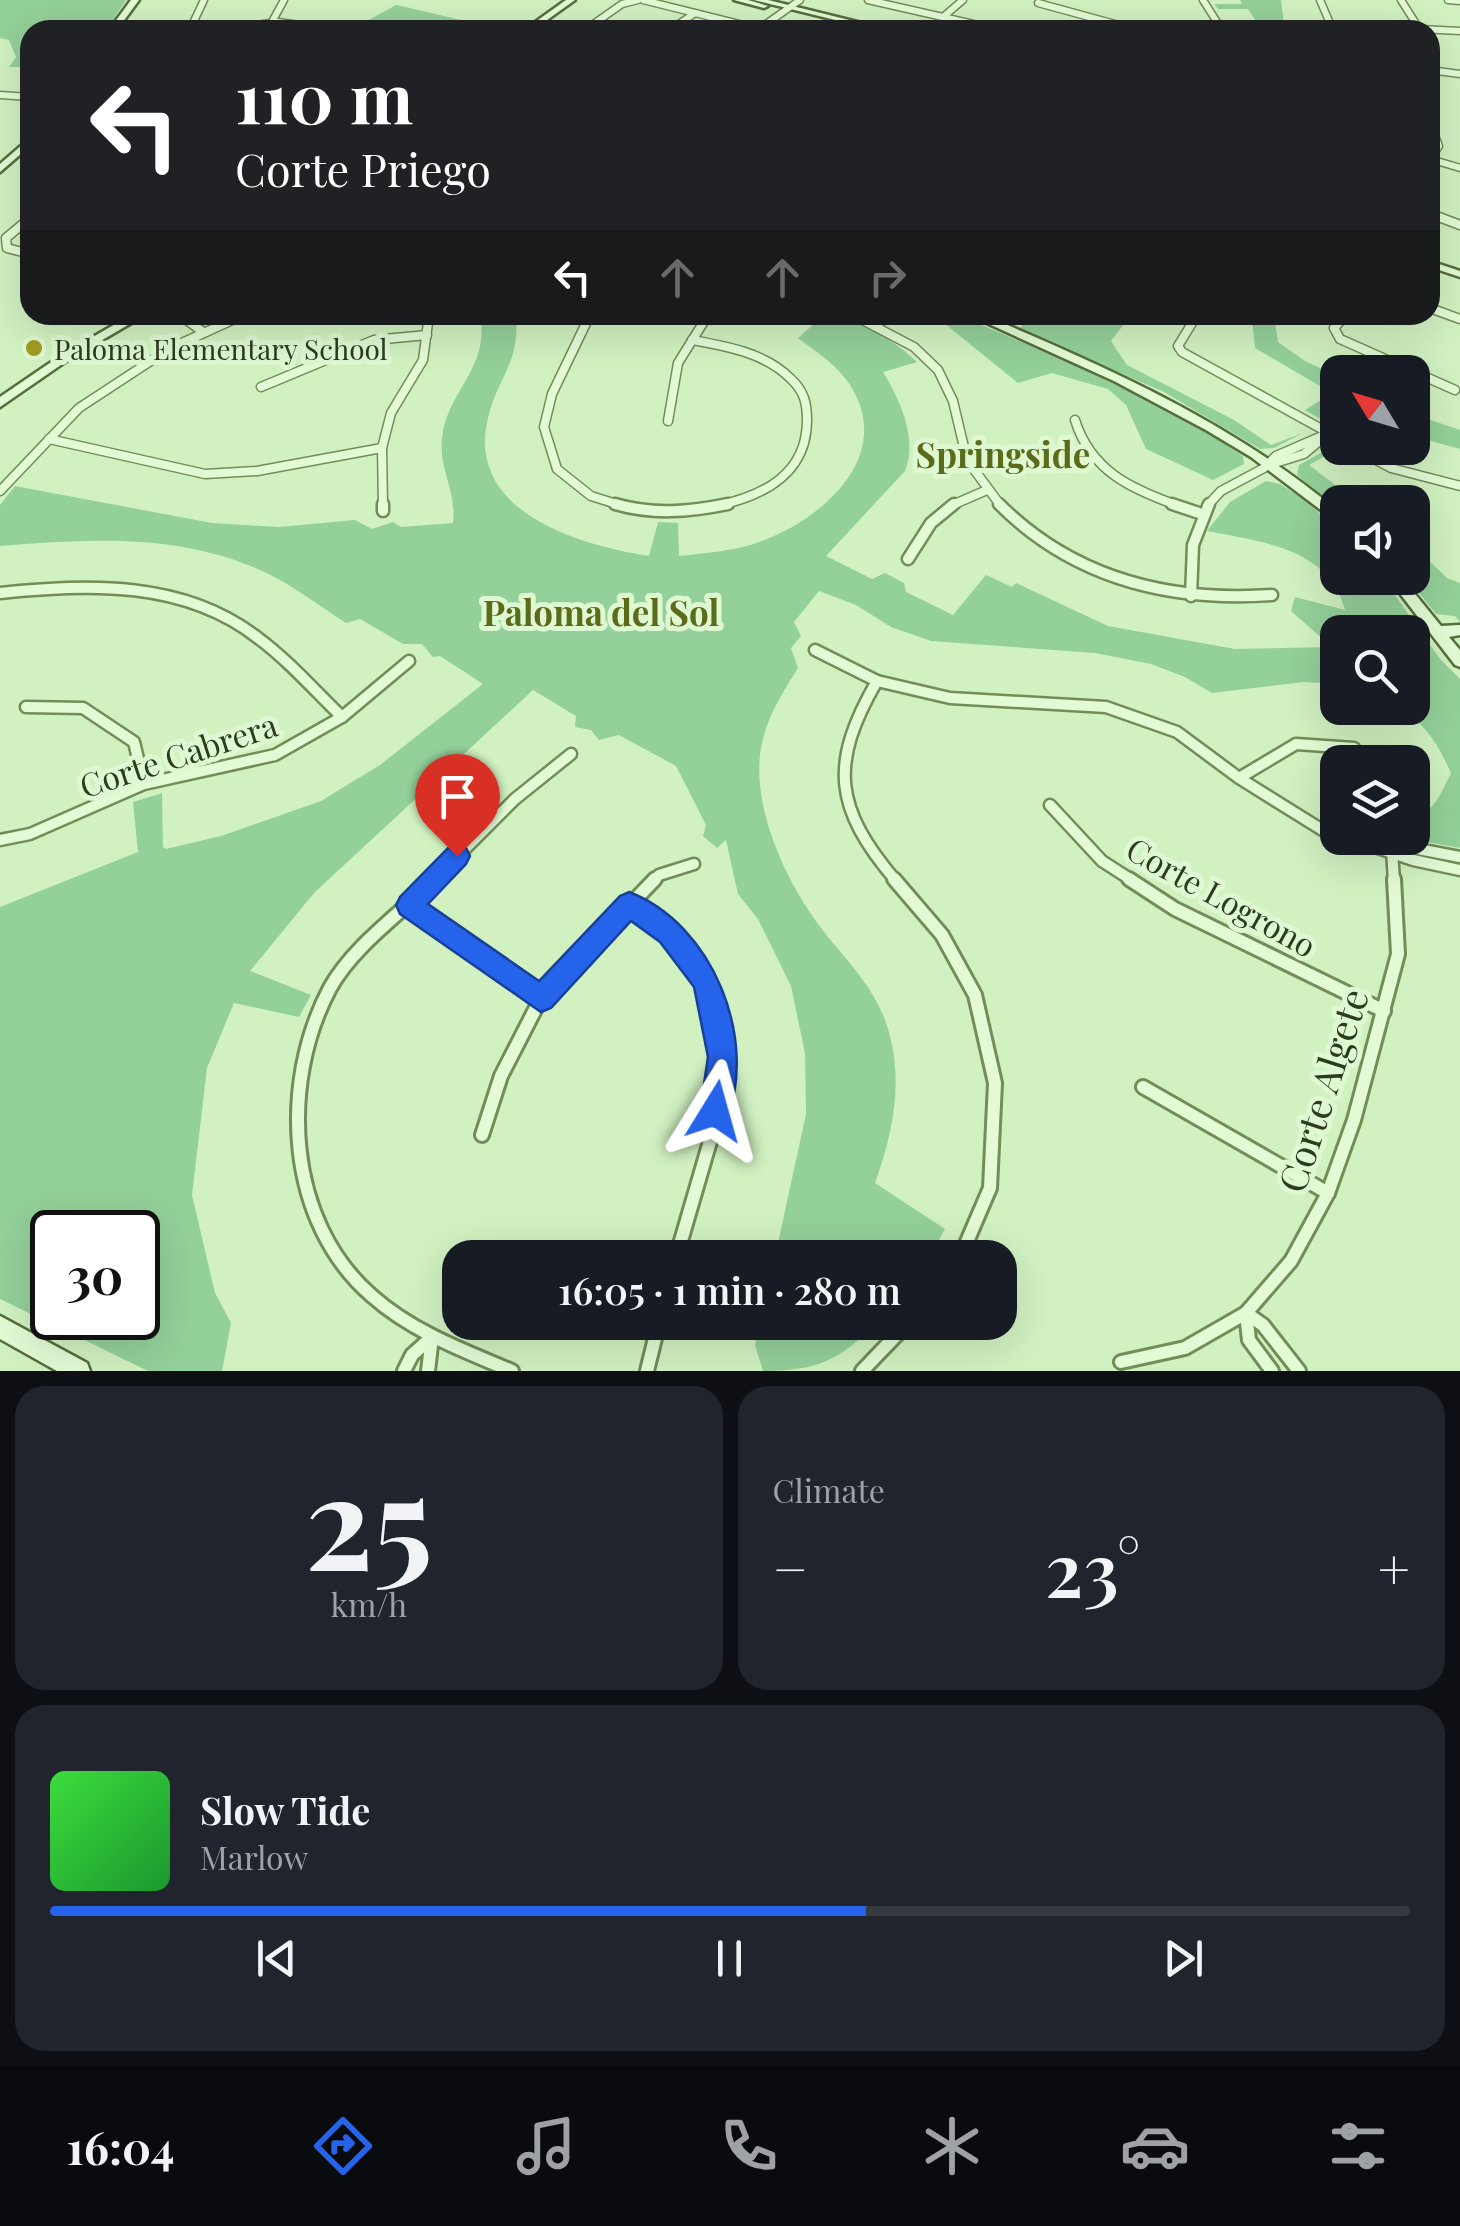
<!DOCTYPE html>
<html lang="en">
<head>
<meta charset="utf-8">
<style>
	body { margin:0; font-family:"Playfair Display",serif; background:#20242c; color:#f1f3f6; height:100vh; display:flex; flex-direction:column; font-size:38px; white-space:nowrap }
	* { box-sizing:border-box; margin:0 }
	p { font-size:32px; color:#9ea1a6 }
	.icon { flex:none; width:55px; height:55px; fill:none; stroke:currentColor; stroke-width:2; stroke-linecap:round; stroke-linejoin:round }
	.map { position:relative; height:1371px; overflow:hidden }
	.side { display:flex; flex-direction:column; gap:15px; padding:15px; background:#0d0f14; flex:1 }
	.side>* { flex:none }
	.hud { position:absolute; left:20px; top:20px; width:1420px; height:305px; border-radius:30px; box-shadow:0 10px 40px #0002; background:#202124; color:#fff; overflow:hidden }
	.needle { width:65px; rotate:308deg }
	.tools { position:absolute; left:1320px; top:355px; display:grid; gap:20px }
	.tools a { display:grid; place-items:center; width:110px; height:110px; border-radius:20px; background:#171b24; box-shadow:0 10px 40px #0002; font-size:50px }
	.speed { position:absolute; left:30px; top:1210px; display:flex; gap:20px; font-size:50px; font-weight:700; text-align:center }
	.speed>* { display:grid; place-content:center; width:130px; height:130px; border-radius:50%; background:#171b24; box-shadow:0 10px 40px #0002; line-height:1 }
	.speed .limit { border:5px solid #111; border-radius:15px; background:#fff; color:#111 }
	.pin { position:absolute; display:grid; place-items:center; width:85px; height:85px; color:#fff; margin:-102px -42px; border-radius:50% 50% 50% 0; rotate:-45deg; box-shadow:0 0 10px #0007 }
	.pin .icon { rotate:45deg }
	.me { position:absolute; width:110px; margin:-55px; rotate:8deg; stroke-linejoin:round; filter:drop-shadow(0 0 8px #0008) }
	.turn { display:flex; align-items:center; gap:35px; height:210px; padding:0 50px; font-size:45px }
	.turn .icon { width:130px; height:130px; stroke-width:2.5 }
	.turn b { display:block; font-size:70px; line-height:85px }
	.lanes { display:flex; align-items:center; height:95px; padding:0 50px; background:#0003; justify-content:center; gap:50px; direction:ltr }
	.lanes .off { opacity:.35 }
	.big { font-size:75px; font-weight:600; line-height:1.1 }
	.side .widget { flex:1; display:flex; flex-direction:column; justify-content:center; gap:15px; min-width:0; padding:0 35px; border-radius:30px; background:#20242c }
	.side .dial { align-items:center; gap:0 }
	.dial b { font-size:130px; line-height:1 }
	.song { display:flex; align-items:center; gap:30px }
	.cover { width:120px; height:120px; border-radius:15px; background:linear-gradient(135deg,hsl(120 70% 55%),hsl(130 70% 35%)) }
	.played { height:10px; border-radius:5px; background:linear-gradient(90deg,#2563eb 60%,#363941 60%) }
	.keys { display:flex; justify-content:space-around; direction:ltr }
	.heat { display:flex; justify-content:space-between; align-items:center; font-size:55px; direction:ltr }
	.side .tiles { flex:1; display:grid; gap:15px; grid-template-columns:1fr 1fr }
	.widget:last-child { grid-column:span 2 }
	.trip { position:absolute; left:442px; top:1240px; width:575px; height:100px; border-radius:30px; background:#171b24; box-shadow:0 10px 40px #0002; font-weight:600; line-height:100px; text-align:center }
	.tab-bar { display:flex; height:160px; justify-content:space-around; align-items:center; background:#090b0e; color:#9ea1a6 }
	.tab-bar .icon { width:70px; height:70px }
	.tab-bar .current { color:#2563eb }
	.tab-bar b { font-size:45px; color:#f1f3f6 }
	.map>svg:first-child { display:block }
	.green { fill:#94d09a; fill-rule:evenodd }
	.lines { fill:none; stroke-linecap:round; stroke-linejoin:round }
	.street-far3-casing { stroke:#728d57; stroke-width:9 }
	.street-far2-casing { stroke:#728d57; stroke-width:11 }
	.street-far1-casing { stroke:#728d57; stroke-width:15 }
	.street-casing { stroke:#728d57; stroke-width:18 }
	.secondary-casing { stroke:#566e3a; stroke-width:5 }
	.street-far3 { stroke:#e2fbd5; stroke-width:6 }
	.street-far2 { stroke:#e2fbd5; stroke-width:8 }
	.street-far1 { stroke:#e2fbd5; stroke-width:10 }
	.street { stroke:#e2fbd5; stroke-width:12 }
	.secondary { fill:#e2fbd5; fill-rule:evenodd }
	.route { fill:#2563eb; stroke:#184099; stroke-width:2.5 }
	.poi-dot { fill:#a09c22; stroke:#def8d2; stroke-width:4 }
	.labels { text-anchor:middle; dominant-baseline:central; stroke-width:10; stroke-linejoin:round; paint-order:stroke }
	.far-poi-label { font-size:28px; fill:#2d3b1d; stroke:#def8d2; text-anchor:start }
	.street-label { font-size:32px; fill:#2d3b1d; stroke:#def8d2 }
	.neighbourhood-label { font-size:35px; font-weight:bold; fill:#5c6b19; stroke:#def8d2 }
	.near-street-label { font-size:38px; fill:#2d3b1d; stroke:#def8d2 }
</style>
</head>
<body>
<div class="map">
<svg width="1460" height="1371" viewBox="0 0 1460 1371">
	<rect width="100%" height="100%" fill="#d1f1c1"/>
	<g class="green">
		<polygon points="0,0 126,0 106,30 30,30 30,40 22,51 30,53 30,67 9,67 16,57 9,40 0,38"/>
		<polygon points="1240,0 1281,0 1284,25 1346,30 1262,30 1248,9 1218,9 1214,4 1242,4"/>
		<polygon points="396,5 479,24 469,30 397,30 365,22"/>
		<path d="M480 315H516C520 365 498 375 488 418 465 512 579 545 649 556L658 522 678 523 679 556C707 553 736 551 762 541 824 518 895 455 850 385 837 365 817 352 798 338L824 315C854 315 895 341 917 362L883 372C900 400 918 438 905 471L826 556 872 579 885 573 904 583 906 592 953 615 986 575 1012 587 1016 583 1108 626 1235 649 1332 647 1291 611 1295 597 1345 610C1328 547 1261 542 1207 531L1230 502 1266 481 1280 484 1304 499 1337 529 1338 578H1383L1440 659 1460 679V848L1405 838H1412L1413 818C1434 813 1442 791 1451 773 1438 744 1426 724 1399 708H1412V632H1338L1337 684 1304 682 1212 693 1185 677 1151 664 1095 653 931 641 891 627 856 605 819 591 794 622 801 636 791 648 798 668C783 692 768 715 762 743 750 797 779 864 807 908 832 948 868 975 885 1020 905 1075 894 1130 875 1183L945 1229 930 1257H775L806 1114 805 1053 791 986 758 919 738 894 726 840 717 848 703 836 706 825 676 766 619 735 599 740 591 730 575 727 576 716 533 690 314 893 250 971 311 995 299 1017 234 1003 207 1068 192 1195 215 1293 231 1323 222 1371H148L0 1299V907L138 852 133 802 162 793 163 847 166 849 221 836 321 801 380 765 483 684 440 656 433 657 422 644H403L360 619 346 623C318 605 290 583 260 570 178 533 87 539 0 546V505L15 486 212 523 279 527 355 520 372 529 393 522 401 527 453 523C457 487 436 469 443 431 451 389 490 365 480 315ZM52 1232H138V1318H52Z"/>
		<path d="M934 315H958C1056 357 1156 396 1243 456L1244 464 1213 480 1146 449 1126 405 1108 389 1052 373 1018 383Z"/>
		<polygon points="1090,315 1131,315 1111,341 1127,365 1234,420 1271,445 1303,433 1274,448 1260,449 1164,392 1019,329 1028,319 1076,322"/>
		<polygon points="1241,315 1274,315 1278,342 1305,361 1337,376 1337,429 1305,410 1332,393 1255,348 1252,319"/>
		<polygon points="1413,414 1460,430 1460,449 1413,436"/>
		<polygon points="1328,449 1336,450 1309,465 1358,502 1338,502 1337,508 1297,475 1299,465"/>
		<polygon points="1413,545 1447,578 1460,583 1460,622 1455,616 1436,614 1407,578 1412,578"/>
		<path d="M760 1323V1322L877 1323C838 1361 817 1371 763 1371L755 1345Z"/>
	</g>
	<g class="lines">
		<defs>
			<g id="street-far3">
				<polyline points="204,0 194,21 206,30"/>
				<polyline points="643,0 763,30"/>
				<polyline points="868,0 1000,30"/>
				<polyline points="1203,0 1222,30"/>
				<polyline points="1320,0 1329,21"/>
				<polyline points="1401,0 1420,30"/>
				<polyline points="1448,0 1460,1"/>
				<polyline points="1038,3 1137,30"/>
				<polyline points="943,17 963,0"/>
				<polyline points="273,20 284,0"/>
				<polyline points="759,29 800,0"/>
				<polyline points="1420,29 1460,31"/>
				<polyline points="219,30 278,22 337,30"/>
				<polyline points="585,30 622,4 638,0"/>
				<polyline points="670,30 695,13"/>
				<polyline points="1430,70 1460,74"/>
				<polyline points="0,95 30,97"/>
				<polyline points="1430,122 1439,146 1431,159"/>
				<polyline points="1430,159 1460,168"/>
				<polyline points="1430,214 1446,220"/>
			</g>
			<g id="street-far2">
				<polyline points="1439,217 1460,225"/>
				<polyline points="30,218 6,238 7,248 30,254"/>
				<polyline points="1430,308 1460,319"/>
				<polyline points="180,315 203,332"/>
				<polyline points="590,315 552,394 544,427 557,469 591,496 623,506"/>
				<polyline points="853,315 914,347 938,370 953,401 967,460 1001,506"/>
				<polyline points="1197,315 1178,346 1182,352 1338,438"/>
				<polyline points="1346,315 1334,328 1340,339 1455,390"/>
				<polyline points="875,325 893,315"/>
				<path d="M692 340C726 346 766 353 791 379 804 391 807 403 807 420 807 474 764 496 716 506"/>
				<polyline points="261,387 374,340 427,335"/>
				<path d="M1075 420C1091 471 1131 489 1179 506"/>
				<polyline points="668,421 678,363 708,315"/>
				<polyline points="49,439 205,474 257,471 382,448"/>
				<polyline points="1354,448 1391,468 1460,486"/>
				<polyline points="1272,464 1304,454 1329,433"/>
				<polyline points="0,491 79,408 169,349 243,315"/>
				<polyline points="383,506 382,448 391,413 423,360 429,315"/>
				<polyline points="950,506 987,490"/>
				<polyline points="1207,506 1221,491 1264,468 1276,456 1329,433"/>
			</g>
			<g id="street-far1">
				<polyline points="383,504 383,511"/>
				<path d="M615 504C653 515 689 512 728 504"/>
				<path d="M999 504C1073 578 1169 602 1272 595"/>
				<polyline points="1172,504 1199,513"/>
				<polyline points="908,559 931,523 954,504"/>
				<path d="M0 593C89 584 184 580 258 638 289 661 314 690 342 717"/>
				<polyline points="1191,596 1193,545 1209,504"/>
				<polyline points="815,650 877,681 950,698 1106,707 1177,732 1239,778 1324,831 1338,835"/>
				<path d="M877 681C829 764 834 808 896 881"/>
				<polyline points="26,707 83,708 134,742 144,784"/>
				<polyline points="1239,778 1296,744 1354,748"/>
				<polyline points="1050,805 1102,861 1133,881"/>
				<polyline points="1348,838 1413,860 1460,870"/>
				<polyline points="0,840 30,834 144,784 275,755 342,717 409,661"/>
				<polyline points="1392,850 1394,881"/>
				<polyline points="1393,850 1413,848 1460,857"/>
				<polyline points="433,881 515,799 571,754"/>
				<polyline points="653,881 659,875 694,864"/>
			</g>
			<g id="street">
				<path d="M435 879C402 913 354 945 330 988 279 1084 286 1222 372 1296 411 1331 464 1351 512 1371"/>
				<polyline points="894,879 942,935 975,995 995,1083 990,1188 960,1258"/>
				<polyline points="1129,879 1175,909 1384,1011"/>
				<polyline points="629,904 669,933 706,982 723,1057 711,1138 676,1258"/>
				<polyline points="409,905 541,998"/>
				<polyline points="1143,1087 1328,1193"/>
				<polyline points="482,1135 501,1076 541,998 655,879"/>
				<polyline points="1246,1313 1263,1325 1299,1371"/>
				<polyline points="1246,1313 1249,1340 1272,1371"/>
				<polyline points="1121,1362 1185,1348 1246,1313 1291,1261 1328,1193 1354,1120 1398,954 1394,879"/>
				<polyline points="404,1371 412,1355 432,1337"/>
				<polyline points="428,1371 432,1337"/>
				<polyline points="647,1371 659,1322"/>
				<polyline points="862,1371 909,1322"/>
			</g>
			<g id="secondary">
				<polygon points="131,0 139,0 117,30 109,30"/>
				<polygon points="566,0 575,0 533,30 524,30"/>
				<polygon points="734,0 748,0 768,6 764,8"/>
				<polygon points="754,0 768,0 890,30 876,30"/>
				<polygon points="30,138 30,146 0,172 0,164"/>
				<polygon points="1430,261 1460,271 1460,277 1430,267"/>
				<polygon points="131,315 145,315 68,360 0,407 0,397 60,356"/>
				<path d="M969 315H984C1111 369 1231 422 1338 511V523L1251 457 1206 430 1114 381Z"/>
				<polygon points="1388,578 1402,578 1441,626 1460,625 1460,635 1449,637 1460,650 1460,667 1455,665"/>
				<polygon points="0,1316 87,1363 90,1371 57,1371 0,1339"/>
			</g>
		</defs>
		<use href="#street-far3" class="street-far3-casing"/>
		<use href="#street-far2" class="street-far2-casing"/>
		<use href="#street-far1" class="street-far1-casing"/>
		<use href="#street" class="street-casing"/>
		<use href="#secondary" class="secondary-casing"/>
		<use href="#street-far3" class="street-far3"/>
		<use href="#street-far2" class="street-far2"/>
		<use href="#street-far1" class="street-far1"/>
		<use href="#street" class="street"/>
		<use href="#secondary" class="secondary"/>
	</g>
	<path class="route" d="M457 845 466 848 470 856 466 864 428 904 539 981 620 896 629 892C713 924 759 1040 726 1122L715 1126 704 1122 700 1111 708 1057 694 987 660 942 631 921 551 1008 541 1012 400 914 396 905 400 897 448 848Z"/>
	<circle class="poi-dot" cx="34" cy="348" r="10"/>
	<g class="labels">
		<g class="far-poi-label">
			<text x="54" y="348">Paloma Elementary School</text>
		</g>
		<g class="street-label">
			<text transform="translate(178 754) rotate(-18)">Corte Cabrera</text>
			<text transform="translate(1222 896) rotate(29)">Corte Logrono</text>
		</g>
		<g class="neighbourhood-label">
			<text x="1003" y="453">Springside</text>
			<text x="601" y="611">Paloma del Sol</text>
		</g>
		<g class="near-street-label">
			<text transform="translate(1322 1090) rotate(-72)">Corte Algete</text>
		</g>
	</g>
</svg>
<div class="tools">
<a><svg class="needle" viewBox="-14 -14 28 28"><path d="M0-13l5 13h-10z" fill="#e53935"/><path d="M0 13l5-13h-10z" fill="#9ea1a6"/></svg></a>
<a><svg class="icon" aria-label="sound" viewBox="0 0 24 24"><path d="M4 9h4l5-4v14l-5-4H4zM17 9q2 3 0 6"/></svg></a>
<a><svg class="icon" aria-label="search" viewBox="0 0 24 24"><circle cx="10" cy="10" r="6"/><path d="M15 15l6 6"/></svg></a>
<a><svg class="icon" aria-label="layers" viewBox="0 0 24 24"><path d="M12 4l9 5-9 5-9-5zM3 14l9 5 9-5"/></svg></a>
</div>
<div class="speed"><div class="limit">30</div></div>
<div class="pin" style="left:457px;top:856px;background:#d93025"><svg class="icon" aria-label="arrive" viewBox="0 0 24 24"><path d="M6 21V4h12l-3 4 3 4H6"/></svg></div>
<svg class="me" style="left:715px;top:1111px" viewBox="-20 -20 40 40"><path d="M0-17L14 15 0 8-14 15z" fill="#2563eb" stroke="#fff" stroke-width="4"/></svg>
<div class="trip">16:05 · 1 min · 280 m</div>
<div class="hud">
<div class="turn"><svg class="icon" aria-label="left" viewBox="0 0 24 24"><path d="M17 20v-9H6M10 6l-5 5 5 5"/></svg><div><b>110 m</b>Corte Priego</div></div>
<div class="lanes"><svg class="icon" aria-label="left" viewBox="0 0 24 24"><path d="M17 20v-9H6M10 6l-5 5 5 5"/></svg><svg class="icon off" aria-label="ahead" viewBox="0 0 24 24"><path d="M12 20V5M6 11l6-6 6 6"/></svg><svg class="icon off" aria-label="ahead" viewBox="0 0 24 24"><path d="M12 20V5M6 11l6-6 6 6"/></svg><svg class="icon off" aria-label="right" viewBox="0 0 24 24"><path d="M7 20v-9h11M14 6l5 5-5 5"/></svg></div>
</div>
</div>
<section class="side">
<div class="tiles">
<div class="widget dial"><b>25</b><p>km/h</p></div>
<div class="widget"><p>Climate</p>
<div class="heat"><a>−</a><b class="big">23°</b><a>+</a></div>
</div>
<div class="widget">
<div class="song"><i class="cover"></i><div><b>Slow Tide</b><p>Marlow</p></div></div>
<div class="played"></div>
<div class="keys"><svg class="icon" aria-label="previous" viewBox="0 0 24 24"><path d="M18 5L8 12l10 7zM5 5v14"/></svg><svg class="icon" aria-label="pause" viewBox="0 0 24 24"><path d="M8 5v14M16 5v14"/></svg><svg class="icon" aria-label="next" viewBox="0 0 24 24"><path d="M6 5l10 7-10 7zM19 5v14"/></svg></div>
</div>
</div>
</section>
<nav class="tab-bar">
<b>16:04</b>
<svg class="icon current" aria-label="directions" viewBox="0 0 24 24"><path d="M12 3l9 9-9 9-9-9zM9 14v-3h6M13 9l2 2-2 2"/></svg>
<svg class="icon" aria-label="music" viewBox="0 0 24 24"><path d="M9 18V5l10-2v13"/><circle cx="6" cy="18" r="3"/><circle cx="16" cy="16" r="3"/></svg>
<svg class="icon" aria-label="phone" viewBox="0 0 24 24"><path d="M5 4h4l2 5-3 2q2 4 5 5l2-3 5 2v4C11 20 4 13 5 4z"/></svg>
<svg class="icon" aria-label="climate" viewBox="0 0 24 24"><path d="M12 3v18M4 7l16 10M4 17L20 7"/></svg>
<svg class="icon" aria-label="car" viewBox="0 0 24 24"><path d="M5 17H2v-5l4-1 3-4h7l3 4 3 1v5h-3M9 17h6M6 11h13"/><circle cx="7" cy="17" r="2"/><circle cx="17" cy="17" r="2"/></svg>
<svg class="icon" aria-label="filters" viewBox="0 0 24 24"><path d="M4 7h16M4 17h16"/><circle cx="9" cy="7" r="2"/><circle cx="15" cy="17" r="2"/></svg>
</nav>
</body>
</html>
